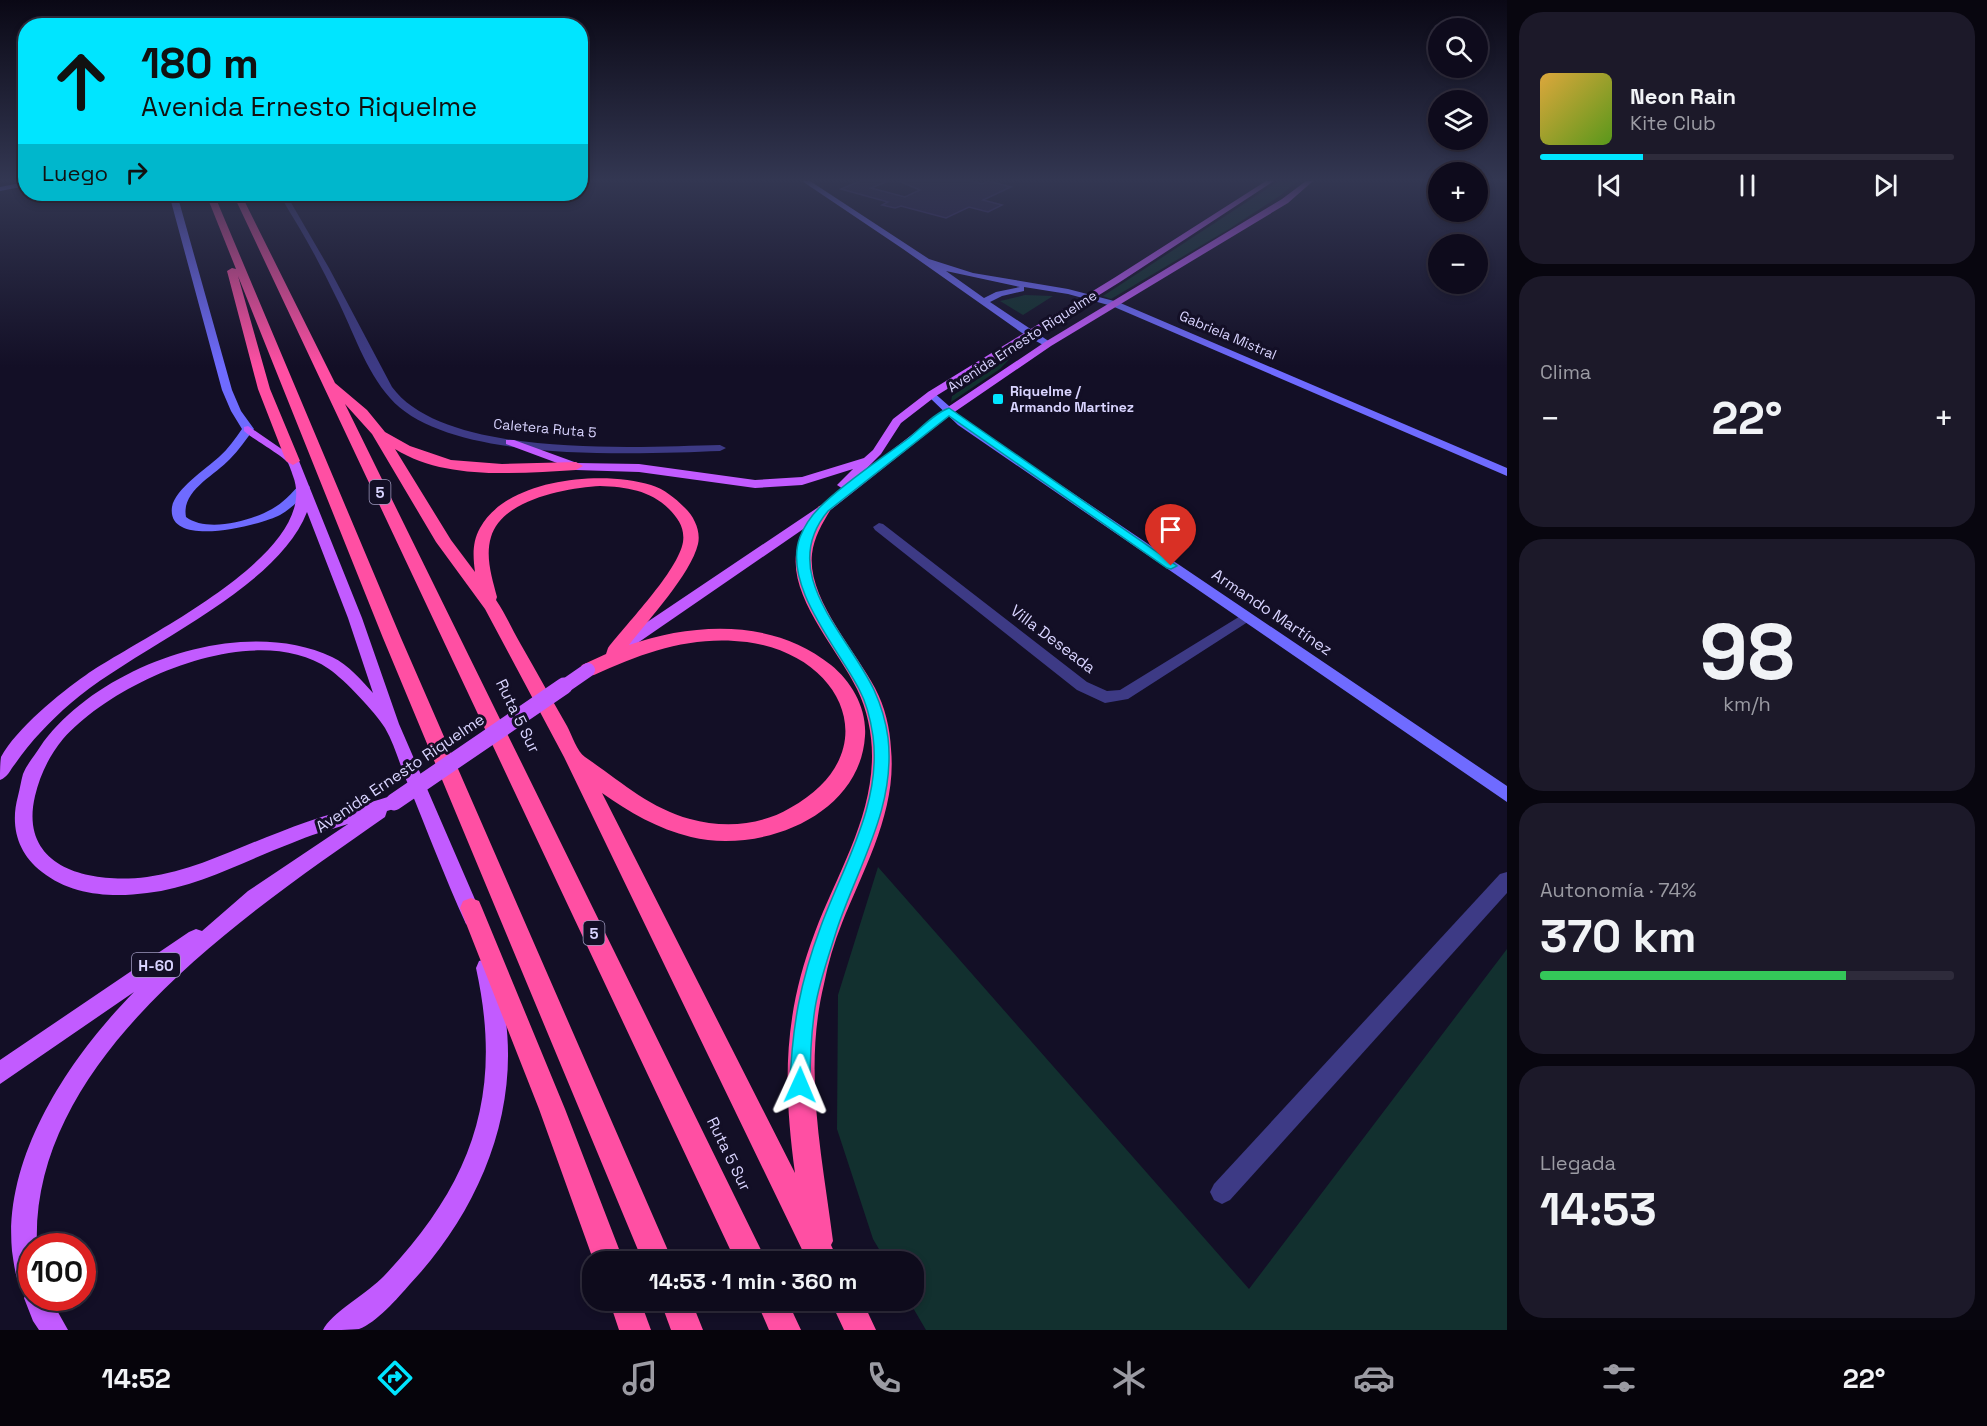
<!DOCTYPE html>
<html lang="es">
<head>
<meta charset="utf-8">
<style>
	body { margin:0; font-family:"Space Grotesk",sans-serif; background:#1c1929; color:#f1f3f6; height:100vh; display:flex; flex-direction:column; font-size:22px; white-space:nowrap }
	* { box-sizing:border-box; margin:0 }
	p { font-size:20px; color:#9b9ba3 }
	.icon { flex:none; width:33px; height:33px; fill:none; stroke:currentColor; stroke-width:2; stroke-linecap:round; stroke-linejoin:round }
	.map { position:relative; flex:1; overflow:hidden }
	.side { display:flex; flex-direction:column; gap:12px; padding:12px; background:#08060f; width:480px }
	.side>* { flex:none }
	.hud { position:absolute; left:18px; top:18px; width:570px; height:183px; border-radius:24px; box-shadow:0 3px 9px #0003,0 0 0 2px #2e2b3b; background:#00e5ff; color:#111; overflow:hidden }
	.fabs { position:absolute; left:1428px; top:18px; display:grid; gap:12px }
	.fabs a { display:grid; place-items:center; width:60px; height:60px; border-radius:50%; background:#0e0b1c; box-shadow:0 3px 9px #0003,0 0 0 2px #2e2b3b; font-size:30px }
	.speed { position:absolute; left:18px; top:1233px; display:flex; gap:12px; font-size:30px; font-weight:700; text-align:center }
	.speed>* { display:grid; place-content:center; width:78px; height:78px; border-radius:50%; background:#0e0b1c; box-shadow:0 3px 9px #0003,0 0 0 2px #2e2b3b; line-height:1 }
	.speed .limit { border:9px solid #d22; background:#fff; color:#111 }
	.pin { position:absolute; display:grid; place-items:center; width:51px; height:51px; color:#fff; margin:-62px -26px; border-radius:50% 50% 50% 0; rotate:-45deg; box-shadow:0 0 6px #0007 }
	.pin .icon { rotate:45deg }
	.me { position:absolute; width:66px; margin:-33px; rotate:1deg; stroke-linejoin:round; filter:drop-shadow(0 0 4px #0008) }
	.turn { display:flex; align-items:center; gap:21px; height:126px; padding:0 24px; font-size:27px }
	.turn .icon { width:78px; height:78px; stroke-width:2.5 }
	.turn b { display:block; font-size:42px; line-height:51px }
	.then { display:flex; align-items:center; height:57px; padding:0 24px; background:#0003; gap:12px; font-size:22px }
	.big { font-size:45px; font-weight:800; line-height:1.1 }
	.side .tile { flex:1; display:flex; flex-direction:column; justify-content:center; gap:9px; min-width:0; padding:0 21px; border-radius:24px; background:#1c1929 }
	.side .dial { align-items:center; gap:0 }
	.dial b { font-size:78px; line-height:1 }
	.song { display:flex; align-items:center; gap:18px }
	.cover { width:72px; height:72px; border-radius:9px; background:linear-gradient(135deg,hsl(40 70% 55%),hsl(90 70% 35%)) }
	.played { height:6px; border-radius:3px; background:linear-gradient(90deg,#00e5ff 25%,#2e2b3b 25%) }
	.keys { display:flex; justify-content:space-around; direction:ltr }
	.heat { display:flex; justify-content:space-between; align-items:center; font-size:33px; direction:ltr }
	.charge { height:9px; border-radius:4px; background:linear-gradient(90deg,#34c759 74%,#2e2b3b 0) }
	.trip { position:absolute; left:582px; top:1251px; width:342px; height:60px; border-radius:24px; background:#0e0b1c; box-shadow:0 3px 9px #0003,0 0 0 2px #2e2b3b; font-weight:800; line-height:60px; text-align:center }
	.dock { display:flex; height:96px; justify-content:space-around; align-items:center; background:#06040b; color:#9b9ba3 }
	.dock .icon { width:42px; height:42px }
	.dock .on { color:#00e5ff }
	.dock b { font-size:27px; color:#f1f3f6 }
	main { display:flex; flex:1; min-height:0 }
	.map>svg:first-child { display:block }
	.green { fill:#12302f }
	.building { fill:#241b47; stroke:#3b2d73; stroke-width:1.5 }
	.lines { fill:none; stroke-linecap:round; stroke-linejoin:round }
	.street { fill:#3d3a85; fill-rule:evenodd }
	.secondary { fill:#6f6bff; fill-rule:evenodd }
	.primary { fill:#c25bff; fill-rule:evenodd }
	.highway { fill:#ff4fa3; fill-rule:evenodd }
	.primary-bridge-far1 { stroke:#c25bff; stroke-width:14 }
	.primary-bridge { stroke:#c25bff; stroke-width:17 }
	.route { fill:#00e5ff; stroke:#0095a6; stroke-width:1.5 }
	.poi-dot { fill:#00e5ff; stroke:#130f26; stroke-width:2 }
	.labels { text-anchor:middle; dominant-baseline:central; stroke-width:6; stroke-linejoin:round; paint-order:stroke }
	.far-street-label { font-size:14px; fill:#d9d4ff; stroke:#130f26 }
	.far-poi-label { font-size:14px; font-weight:bold; fill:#d9d4ff; stroke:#130f26; text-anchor:start }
	.shield { fill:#130f26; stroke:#9e99be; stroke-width:1.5 }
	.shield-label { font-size:15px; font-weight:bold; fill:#d9d4ff }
	.street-label { font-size:16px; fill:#d9d4ff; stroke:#130f26 }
</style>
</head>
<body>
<main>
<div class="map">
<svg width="1507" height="1330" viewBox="0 0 1507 1330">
	<rect width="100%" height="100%" fill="#130f26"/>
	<g class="green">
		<polygon points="1279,181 1297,181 1281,195 1229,229 1111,299 1103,296"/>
		<polygon points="1025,295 1053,296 1023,315 1000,301"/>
		<polygon points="1031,339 1035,341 1014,354 1000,369 951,402 952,396 994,368 1009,353"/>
		<polygon points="878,867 1249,1289 1507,949 1507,1330 926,1330 909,1301 914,1300 914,1262 886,1261 873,1239 837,1129 838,995"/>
	</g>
	<polygon class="building" points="860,181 888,181 871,188 905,197 920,190 899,181 971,181 982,184 988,181 1011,187 983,200 1002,205 988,212 969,207 946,218 901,206 895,208 882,205 888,202 841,189"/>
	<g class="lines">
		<g class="street">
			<path d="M280 194H286L329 268 392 387C445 459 637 447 720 445L726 448 720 451C637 454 447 464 390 398 365 370 353 330 336 297 325 274 313 251 300 229 293 217 285 205 280 194Z"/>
			<polygon points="879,523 883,524 1087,682 1107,691 1120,690 1242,615 1252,615 1254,618 1128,699 1105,703 1077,690 875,530 873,527"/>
			<polygon points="1507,872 1507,893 1230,1200 1222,1204 1214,1200 1210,1192 1214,1184 1500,874"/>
		</g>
		<g class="secondary">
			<path d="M802 181H810L929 259 973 273 1068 289 1118 302 1507 468V476L1112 306 1068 294 1024 287V291L1002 296 990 302 1053 344 1045 346 1025 335 903 249ZM946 271 1020 287 996 292 984 298Z"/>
			<polygon points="26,182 26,186 0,191 0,187"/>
			<path d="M169 194H177L232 390 241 411 254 429C246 439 239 450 230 459 214 476 181 491 186 517 207 533 251 521 272 509 283 503 291 494 300 484L304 483 310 487C302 498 292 508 280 515 261 525 166 550 172 507 175 489 206 469 219 457 228 449 235 439 242 429L231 411 222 390Z"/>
			<polygon points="932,391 966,421 1507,786 1507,802 958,425 928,396 928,392"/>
		</g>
		<g class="primary">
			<polygon points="1266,181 1274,181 1120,282 936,396 901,423 881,454 860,475 945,409 1045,342 1282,199 1306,181 1313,181 1288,203 1051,346 953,413 828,512 623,653 613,653 611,649 613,645 820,506 843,489 837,485 853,469 802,485 755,488 639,472 576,470 506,444 506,440 514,440 577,463 639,464 755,480 802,477 864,458 873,450 893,419 928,392 1114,278"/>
			<path d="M248 426 299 461 362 618 399 724 483 918 480 924 473 927 466 924C445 878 427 830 408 784 400 766 395 745 385 728 375 712 345 680 329 669 256 619 116 679 63 739 49 756 40 775 35 796 18 869 91 884 147 877 194 871 236 848 280 832 317 817 356 807 394 795L400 797 403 802 400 807 387 811 385 817C248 913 29 1057 37 1246H32V1298H50L68 1330H39L33 1321 24 1298 26 1294C16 1286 14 1264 12 1251 3 1156 70 1057 134 992L0 1084V1060L189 932 196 929 202 931 248 891 348 824C329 830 310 835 292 843 244 861 198 887 147 893 111 898 71 895 42 872 17 853 10 825 18 796 20 788 21 781 23 774 27 764 35 755 40 747 96 666 241 614 332 657 349 665 361 680 373 693L348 618 307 512C276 592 135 647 71 703 50 721 31 741 15 764 10 770 8 777 0 780 0 773 0 763 1 757 16 729 60 693 86 675 137 639 323 554 293 476 292 473 290 467 288 463 282 455 254 440 244 431V427Z"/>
			<path d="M486 959 493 961C500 978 503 997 505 1014 520 1114 478 1212 410 1284 398 1298 376 1323 359 1329 350 1330 333 1330 323 1330 330 1314 369 1292 384 1276 472 1183 504 1095 476 968L479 961Z"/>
		</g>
		<g class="highway">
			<polygon points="206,194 214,194 401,638 673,1262 643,1262 383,638 238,276 270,389 300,461 293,465 286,461 258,389 227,271 232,268 236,269"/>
			<path d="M233 194H241L335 383 367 410 385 432 410 446 451 460 502 464 576 462 583 466 576 470C518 473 446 481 395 449L451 540 475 572C473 557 472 542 480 528 507 478 603 470 651 485 664 489 675 498 684 507 694 516 701 531 698 544 691 574 648 620 629 645 695 622 774 619 831 665 852 682 867 709 865 736 860 817 759 854 691 837 658 829 629 812 602 793L795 1173C783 1085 783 1016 815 932 837 874 872 819 872 756 872 733 867 709 857 689 839 651 791 600 796 555 798 536 808 521 819 506L824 505 831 509C822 524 814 537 812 554 807 598 856 651 875 688 885 707 890 728 891 749 897 811 864 868 842 923 834 943 828 963 824 984 803 1071 822 1154 833 1241L831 1245 839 1262H808L564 757 485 609 436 542 372 434 345 404 767 1262H736ZM600 486C626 487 650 490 669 509 678 518 685 528 683 542 678 571 627 623 608 648L606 654 582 665 579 670 582 675 588 676 594 675C644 652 692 635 747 642 845 655 888 754 790 808 760 826 723 828 690 819 649 808 619 780 585 757 577 752 572 735 567 726 551 698 536 671 520 643 512 629 505 613 496 600L497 597C492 578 485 557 491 537 502 499 567 488 600 486Z"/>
			<polygon points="471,898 479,901 482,908 565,1109 624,1262 594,1262 539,1109 460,908 463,901"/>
			<polygon points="609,1300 640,1300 651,1330 619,1330"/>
			<polygon points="660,1300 691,1300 703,1330 671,1330"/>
			<polygon points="756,1300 787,1300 801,1330 769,1330"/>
			<polygon points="830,1300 862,1300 876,1330 844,1330"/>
		</g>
		<polyline class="primary-bridge-far1" points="562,688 588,670"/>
		<polyline class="primary-bridge" points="394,802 564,686"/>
	</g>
	<linearGradient id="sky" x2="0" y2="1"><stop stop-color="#0a0815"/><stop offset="0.49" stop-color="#333752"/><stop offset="1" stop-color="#333752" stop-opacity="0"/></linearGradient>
	<rect width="1507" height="367" fill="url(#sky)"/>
	<path class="route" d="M949 408 1177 566 1171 569 1167 568 949 416 828 511C776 573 848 634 874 690 880 703 886 723 888 738 896 807 858 866 837 929 829 955 819 982 815 1008 811 1034 810 1059 810 1085L807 1092 800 1095 793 1092 790 1085C792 1027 800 982 821 926 843 866 882 804 873 736 871 722 866 702 859 689 838 648 782 585 800 537 804 527 812 515 820 507 845 482 881 459 909 438 921 428 935 413 949 408Z"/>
	<rect class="poi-dot" x="992" y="393" width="12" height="12" rx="3"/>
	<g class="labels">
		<g class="far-street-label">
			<text transform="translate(1228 335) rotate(23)">Gabriela Mistral</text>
			<text transform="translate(1022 341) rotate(-33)">Avenida Ernesto Riquelme</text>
			<text transform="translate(545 428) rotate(5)">Caletera Ruta 5</text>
		</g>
		<g class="far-poi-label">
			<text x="1010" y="391">Riquelme /<tspan x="1010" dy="16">Armando Martinez</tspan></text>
		</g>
		<g class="shield">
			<rect x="369.5" y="480" width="21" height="24" rx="4.5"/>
			<rect x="583.5" y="921" width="21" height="24" rx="4.5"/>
			<rect x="132" y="953" width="48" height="24" rx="4.5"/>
		</g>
		<g class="shield-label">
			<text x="380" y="492">5</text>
			<text x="594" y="933">5</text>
			<text x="156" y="965">H-60</text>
		</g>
		<g class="street-label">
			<text transform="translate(1272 612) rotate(34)">Armando Martínez</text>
			<text transform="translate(1053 639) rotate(37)">Villa Deseada</text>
			<text transform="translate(518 716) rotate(64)">Ruta 5 Sur</text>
			<text transform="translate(400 773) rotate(-34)">Avenida Ernesto Riquelme</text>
			<text transform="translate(729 1154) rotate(64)">Ruta 5 Sur</text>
		</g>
	</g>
</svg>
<div class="fabs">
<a><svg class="icon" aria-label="search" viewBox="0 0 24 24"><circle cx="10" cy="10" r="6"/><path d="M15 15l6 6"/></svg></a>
<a><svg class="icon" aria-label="layers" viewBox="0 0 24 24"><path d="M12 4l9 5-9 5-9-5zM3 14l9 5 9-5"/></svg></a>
<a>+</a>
<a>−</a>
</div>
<div class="speed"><div class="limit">100</div></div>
<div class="pin" style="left:1171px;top:566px;background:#d93025"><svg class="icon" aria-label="arrive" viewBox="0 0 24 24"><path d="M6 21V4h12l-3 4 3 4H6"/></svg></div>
<svg class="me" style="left:800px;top:1085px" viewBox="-20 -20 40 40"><path d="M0-17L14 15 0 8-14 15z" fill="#00e5ff" stroke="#fff" stroke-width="4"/></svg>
<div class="trip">14:53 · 1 min · 360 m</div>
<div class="hud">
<div class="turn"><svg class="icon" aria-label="ahead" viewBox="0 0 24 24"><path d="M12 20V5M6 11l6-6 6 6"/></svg><div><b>180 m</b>Avenida Ernesto Riquelme</div></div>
<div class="then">Luego<svg class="icon" aria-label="right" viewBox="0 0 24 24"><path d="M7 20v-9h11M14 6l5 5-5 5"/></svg></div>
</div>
</div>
<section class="side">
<div class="tile">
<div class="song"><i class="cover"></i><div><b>Neon Rain</b><p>Kite Club</p></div></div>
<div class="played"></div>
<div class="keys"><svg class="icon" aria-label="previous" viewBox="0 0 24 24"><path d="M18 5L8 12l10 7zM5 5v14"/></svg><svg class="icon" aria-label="pause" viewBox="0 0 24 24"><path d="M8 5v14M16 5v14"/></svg><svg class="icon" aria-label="next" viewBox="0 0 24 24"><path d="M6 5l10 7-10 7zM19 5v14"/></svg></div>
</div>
<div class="tile"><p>Clima</p>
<div class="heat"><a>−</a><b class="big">22°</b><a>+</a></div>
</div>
<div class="tile dial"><b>98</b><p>km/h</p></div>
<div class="tile"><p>Autonomía · 74%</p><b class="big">370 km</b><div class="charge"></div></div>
<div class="tile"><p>Llegada</p><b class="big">14:53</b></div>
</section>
</main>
<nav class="dock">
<b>14:52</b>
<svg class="icon on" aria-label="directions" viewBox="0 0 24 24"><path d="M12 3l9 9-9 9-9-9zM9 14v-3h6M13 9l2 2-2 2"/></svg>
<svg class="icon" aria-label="music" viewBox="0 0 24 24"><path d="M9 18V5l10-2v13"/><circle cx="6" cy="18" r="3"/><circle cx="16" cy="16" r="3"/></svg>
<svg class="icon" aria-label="phone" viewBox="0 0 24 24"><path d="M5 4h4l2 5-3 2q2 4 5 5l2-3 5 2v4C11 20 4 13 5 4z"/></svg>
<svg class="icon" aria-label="climate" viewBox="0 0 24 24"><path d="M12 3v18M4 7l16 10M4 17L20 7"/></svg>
<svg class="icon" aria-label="car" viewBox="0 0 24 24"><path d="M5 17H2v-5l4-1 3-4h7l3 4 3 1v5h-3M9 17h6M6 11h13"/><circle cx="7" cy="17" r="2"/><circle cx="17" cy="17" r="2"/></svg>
<svg class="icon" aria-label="filters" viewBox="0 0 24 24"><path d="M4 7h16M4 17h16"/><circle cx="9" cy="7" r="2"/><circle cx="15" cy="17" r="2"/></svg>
<b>22°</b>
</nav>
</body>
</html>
